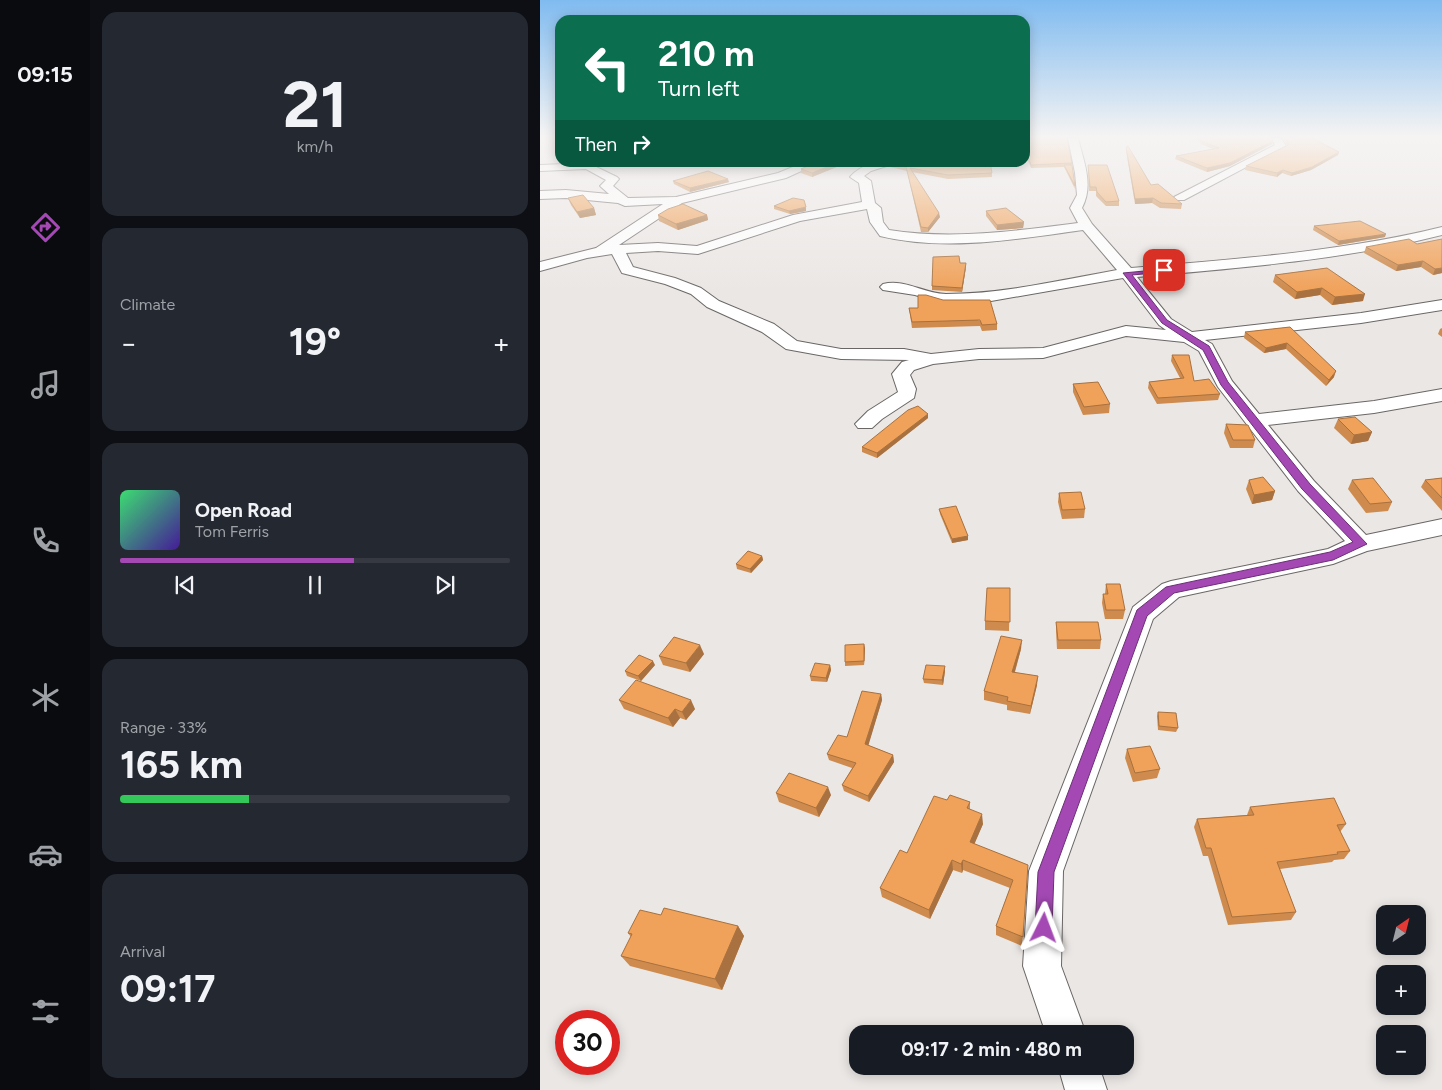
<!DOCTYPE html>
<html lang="en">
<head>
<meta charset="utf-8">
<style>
	body { margin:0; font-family:Figtree,sans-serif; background:#242831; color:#f1f3f6; height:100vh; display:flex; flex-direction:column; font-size:19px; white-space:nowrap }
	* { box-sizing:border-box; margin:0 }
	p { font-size:16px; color:#9ea1a6 }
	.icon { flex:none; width:28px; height:28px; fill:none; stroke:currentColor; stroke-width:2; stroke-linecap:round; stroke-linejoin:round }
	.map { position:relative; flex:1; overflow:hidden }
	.panel { display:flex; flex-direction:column; gap:12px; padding:12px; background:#0d0f14; width:450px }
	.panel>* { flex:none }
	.banner { position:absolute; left:15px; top:15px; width:475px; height:152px; border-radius:15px; box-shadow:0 2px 12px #0003; background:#0b6e4f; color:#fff; overflow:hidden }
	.needle { width:32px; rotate:35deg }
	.fabs { position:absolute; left:836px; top:905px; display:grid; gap:10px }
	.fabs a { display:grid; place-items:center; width:50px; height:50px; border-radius:10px; background:#171b24; box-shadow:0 2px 12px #0003; font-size:25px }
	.speed { position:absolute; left:15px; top:1010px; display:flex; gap:10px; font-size:25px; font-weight:700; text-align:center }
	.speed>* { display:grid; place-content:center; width:65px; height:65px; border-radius:50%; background:#171b24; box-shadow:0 2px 12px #0003; line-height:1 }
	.speed .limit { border:8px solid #d22; background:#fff; color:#111 }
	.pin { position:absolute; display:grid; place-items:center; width:42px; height:42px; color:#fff; margin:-21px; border-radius:10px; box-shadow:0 2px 8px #0006 }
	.me { position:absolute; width:55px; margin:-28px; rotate:3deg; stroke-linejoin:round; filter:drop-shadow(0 0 4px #0008) }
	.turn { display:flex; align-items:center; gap:18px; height:105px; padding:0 20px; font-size:22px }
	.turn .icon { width:65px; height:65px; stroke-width:2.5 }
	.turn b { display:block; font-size:35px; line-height:42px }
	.then { display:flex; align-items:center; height:48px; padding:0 20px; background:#0003; gap:10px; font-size:19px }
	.big { font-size:38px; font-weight:700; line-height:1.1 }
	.panel .tile { flex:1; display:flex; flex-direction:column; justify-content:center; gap:8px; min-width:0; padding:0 18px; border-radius:15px; background:#242831 }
	.panel .dial { align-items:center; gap:0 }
	.dial b { font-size:65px; line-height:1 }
	.song { display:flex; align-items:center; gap:15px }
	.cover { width:60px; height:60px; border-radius:8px; background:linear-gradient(135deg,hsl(140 70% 55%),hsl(260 70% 35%)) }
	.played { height:5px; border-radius:2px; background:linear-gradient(90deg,#a449b4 60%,#363941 60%) }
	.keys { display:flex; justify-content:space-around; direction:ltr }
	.heat { display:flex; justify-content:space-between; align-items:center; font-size:28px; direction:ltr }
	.charge { height:8px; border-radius:4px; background:linear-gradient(90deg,#34c759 33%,#363941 0) }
	.trip { position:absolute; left:309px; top:1025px; width:285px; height:50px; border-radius:15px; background:#171b24; box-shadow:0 2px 12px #0003; font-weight:700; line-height:50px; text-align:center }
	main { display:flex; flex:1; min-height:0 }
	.tabs { display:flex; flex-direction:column; width:90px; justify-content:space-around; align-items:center; background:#090b0e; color:#9ea1a6 }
	.tabs .icon { width:35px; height:35px }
	.tabs .active { color:#a449b4 }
	.tabs b { font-size:22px; color:#f1f3f6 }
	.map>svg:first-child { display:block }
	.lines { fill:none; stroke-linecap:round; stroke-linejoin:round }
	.minor-casing { stroke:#6a6665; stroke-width:2 }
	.minor { fill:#fff; fill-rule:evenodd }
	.wall { fill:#ce8b4d }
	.shaded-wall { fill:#a8713f }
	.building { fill:#f0a25a; stroke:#a8713f }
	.route { fill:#a449b4; stroke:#6b2f75 }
</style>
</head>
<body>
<main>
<nav class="tabs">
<b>09:15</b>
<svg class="icon active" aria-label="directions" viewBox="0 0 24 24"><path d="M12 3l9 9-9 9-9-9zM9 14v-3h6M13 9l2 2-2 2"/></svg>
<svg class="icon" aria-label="music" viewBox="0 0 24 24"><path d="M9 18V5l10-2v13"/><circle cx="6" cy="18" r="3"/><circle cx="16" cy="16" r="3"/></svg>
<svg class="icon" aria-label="phone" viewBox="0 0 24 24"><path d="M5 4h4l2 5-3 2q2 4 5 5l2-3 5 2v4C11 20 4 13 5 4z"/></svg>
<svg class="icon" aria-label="climate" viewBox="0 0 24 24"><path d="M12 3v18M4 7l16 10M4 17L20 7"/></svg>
<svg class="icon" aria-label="car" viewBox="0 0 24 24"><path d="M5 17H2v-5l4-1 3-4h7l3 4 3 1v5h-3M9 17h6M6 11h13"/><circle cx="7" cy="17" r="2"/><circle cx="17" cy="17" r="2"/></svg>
<svg class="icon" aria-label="filters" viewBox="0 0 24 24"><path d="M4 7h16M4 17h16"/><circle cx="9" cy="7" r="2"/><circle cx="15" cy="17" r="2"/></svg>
</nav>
<section class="panel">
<div class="tile dial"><b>21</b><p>km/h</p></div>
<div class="tile"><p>Climate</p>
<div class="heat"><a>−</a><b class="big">19°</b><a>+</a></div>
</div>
<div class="tile">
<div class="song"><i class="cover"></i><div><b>Open Road</b><p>Tom Ferris</p></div></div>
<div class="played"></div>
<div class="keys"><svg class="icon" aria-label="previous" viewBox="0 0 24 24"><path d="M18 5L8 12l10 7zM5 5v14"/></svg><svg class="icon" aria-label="pause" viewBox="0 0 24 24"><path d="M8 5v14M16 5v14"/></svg><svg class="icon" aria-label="next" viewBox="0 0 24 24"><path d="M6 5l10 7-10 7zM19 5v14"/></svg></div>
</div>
<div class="tile"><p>Range · 33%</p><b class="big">165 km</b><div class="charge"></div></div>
<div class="tile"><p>Arrival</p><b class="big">09:17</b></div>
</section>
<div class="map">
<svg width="902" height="1090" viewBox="0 0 902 1090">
	<rect width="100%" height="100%" fill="#ebe7e5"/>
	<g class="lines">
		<defs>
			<g id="minor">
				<path d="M528 138H538C544 163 554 185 542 208L552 224 591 268C694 259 801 252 902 227V235C804 260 698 268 597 277L631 319 652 332 821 313 902 300V310L821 323 665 340 672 344 692 381 719 414 834 401 902 389V401L834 413 728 425 774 481 826 535 902 519V535L827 551 793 564 639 597 613 619 523 871 521 966 546 1034H506L483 966 489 871 593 607 622 584 631 581 788 549 805 541 758 491 678 387 659 351 644 342 586 336 503 358 439 359 393 364 374 370 370 375 376 389 374 398 342 419 332 428H318L315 424 328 411 358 392 352 374 362 362 369 360 301 359 246 349 222 332 167 307 151 294 125 284 82 273 72 254 47 258 0 271V262L56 248 123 204 85 206 78 203 26 198 0 199V191L26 190 69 194 60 186 66 180 46 169 0 171V165L48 163 77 177 79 179 73 186 88 198 136 197 238 173 265 162H281L246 178 142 203 79 245 118 243 157 246 253 215 322 202 319 183 310 177C323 162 341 162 359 162L331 171 324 176 331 181 335 203 341 208 343 222 349 230C412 240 475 231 538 223L530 208 537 195 535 173ZM327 209 330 222 340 236C406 252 477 239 543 230L577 270C521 280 463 294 406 294 385 294 364 278 343 284L340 287 343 290 375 295 403 304 451 301 583 278 619 325 626 330 586 326 503 348 439 349 391 354 364 349H301L257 341 234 324 179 301 161 288 135 278 93 267 86 253 118 251 158 254 260 221Z"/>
				<polygon points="731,138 741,138 746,146 644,200 636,200 634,197 735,145"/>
				<polygon points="518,1066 559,1066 567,1090 525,1090"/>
			</g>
		</defs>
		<use href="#minor" class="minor-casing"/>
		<use href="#minor" class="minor"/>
	</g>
	<g class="wall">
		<polygon points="485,138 532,163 535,189 524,167 491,168 488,161 485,161"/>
		<polygon points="656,138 732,138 732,144 690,166 667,172 635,159 636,156 673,149 661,144"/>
		<polygon points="743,138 772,138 799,152 798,155 771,170 751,176 742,173 737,177 705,170 706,166 747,145"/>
		<polygon points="586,147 611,185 642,204 641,209 620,208 612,203 595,204 586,151"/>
		<polygon points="237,162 259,162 248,167"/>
		<polygon points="276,162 309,162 272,177 261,173 261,169"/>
		<polygon points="350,163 452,173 452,177 408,179 372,172 400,217 388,232 381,232 367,171 350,167"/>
		<polygon points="548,165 579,201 579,206 566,206 556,196 556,191 549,191"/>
		<polygon points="133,181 189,182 150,192 134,184"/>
		<polygon points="28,198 54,208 56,215 40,218 31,205"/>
		<polygon points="234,206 266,211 250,214 234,209"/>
		<polygon points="446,211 484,222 483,228 457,230 446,216"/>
		<polygon points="118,215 167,215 168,220 138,230 119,221"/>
		<polygon points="774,226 845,237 798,245 773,230"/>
		<polygon points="902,239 902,273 893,275 881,267 856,271 824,253 826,247 877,244"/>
		<polygon points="420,263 426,267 422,292 392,290 392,286"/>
		<polygon points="787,268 823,301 792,305 780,295 755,299 733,282 735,275"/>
		<polygon points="369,308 378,308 457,324 457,330 442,331 440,326 372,328"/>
		<polygon points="750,327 794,377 786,386 746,349 724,353 704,338 705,332"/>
		<polygon points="902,328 902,337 898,334 900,329"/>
		<polygon points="632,355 654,381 680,394 678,400 617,404 608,388 609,382 640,378 631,361"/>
		<polygon points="533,384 570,404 569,413 543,415 533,392"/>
		<polygon points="388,414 388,418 337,458 322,452 322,447"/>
		<polygon points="798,419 832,432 828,441 811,444 794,428"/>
		<polygon points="686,424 715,440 713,448 690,448 684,433"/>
		<polygon points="902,478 902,511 881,487 885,480"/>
		<polygon points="709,480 735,491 732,500 712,504 706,489"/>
		<polygon points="812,480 852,502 848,511 826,513 808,489"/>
		<polygon points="519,493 545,509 544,518 522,519 518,502"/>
		<polygon points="399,509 428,536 428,540 412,543 400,514"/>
		<polygon points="222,556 223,560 211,573 197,569 196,564"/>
		<polygon points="566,584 585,610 583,619 565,619 562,603 563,594 565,594"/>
		<polygon points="470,588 469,631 445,630 445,621"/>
		<polygon points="516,622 561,640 560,649 517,649 516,631"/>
		<polygon points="325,648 324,665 305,666 305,662"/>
		<polygon points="481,649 475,672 497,685 490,714 467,710 467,705 444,700 444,691"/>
		<polygon points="164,654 150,672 123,665 119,656"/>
		<polygon points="115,665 101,681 87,676 85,671"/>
		<polygon points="290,665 291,670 287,682 271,681 270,676"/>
		<polygon points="405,671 403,685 384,683 383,679"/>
		<polygon points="341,694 342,700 328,745 353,755 354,762 329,802 304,791 302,785 312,768 289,760 287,754 307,737"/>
		<polygon points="79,700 155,709 146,720 140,718 133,727 84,709"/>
		<polygon points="618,712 638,728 636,732 618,730 617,716"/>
		<polygon points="587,749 620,769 617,778 593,782 585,758"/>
		<polygon points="236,793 291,795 279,817 239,802"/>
		<polygon points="407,800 430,802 430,809 443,824 434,844 488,865 482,946 456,935 456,926 470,888 423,870 422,873 413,870 390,919 342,897 340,888"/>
		<polygon points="710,807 806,824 800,832 810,851 804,859 794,860 792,862 740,869 756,912 751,920 688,925 668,856 663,856 654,827 657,819 707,815"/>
		<polygon points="121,915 198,926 204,936 182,990 90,966 81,956 91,937 88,933"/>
	</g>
	<g class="shaded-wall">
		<polygon points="733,141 732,144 690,166 667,172 667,168"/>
		<polygon points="799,152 798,155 771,170 751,176 752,173"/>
		<polygon points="249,162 259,162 248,167 247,163"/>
		<polygon points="299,162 309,162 272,177 272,173"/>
		<polygon points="743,170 742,173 737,177 737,173"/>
		<polygon points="188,179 189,182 150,192 150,188"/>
		<polygon points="613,198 612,203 595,204 595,199"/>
		<polygon points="266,207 266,211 250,214 249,211"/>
		<polygon points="54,208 56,215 40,218 37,212"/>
		<polygon points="399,213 400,217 388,232 388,228"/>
		<polygon points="167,215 168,220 138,230 136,224"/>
		<polygon points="484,222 483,228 457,230 457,225"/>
		<polygon points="846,234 845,237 798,245 799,241"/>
		<polygon points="883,261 881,267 856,271 858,265"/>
		<polygon points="426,263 426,267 422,292 422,288"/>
		<polygon points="902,268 902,273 893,275 895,269"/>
		<polygon points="782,288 780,295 755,299 757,292"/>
		<polygon points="825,294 823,301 792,305 795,297"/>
		<polygon points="747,343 746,349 724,353 726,348"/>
		<polygon points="796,371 794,377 786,386 789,380"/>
		<polygon points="388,414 388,418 337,458 337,453"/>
		<polygon points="832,432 828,441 811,444 814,435"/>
		<polygon points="735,491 732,500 712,504 714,495"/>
		<polygon points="428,536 428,540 412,543 412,539"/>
		<polygon points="222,556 223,560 211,573 210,569"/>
		<polygon points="482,640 481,649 472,681 472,672"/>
		<polygon points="324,644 325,648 324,665"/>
		<polygon points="160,645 164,654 150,672 146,663"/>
		<polygon points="113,661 115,665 101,681 98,676"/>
		<polygon points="290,665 291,670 287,682 286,678"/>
		<polygon points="405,666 405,671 403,685 402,680"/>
		<polygon points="498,676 497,685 490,714 491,706"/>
		<polygon points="341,694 342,700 327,750 325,744"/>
		<polygon points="151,700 155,709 146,720 142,712"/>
		<polygon points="135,709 140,718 133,727 128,718"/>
		<polygon points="353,755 354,762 329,802 328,796"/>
		<polygon points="288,787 291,795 279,817 276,808"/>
		<polygon points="442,814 443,824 431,852 430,842"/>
		<polygon points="412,860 413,870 390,919 389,910"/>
		<polygon points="423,860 423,870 422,873 421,864"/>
		<polygon points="198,926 204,936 182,990 175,979"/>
	</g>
	<g class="building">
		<polygon points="485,138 527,138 532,163 491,165 488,157 485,157"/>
		<polygon points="659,138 732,138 733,141 690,163 667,168 636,156 679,148 661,141"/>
		<polygon points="746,138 772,138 799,152 772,167 752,173 743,170 737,173 706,166 748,145 748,142"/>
		<polygon points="588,146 611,185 618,184 642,204 621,203 613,198 595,199 586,147"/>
		<polygon points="276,162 299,162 272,173 261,169"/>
		<polygon points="352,162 450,162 452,173 408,175 370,168 399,213 388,228 381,227 366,167 350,163"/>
		<polygon points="524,165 532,165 535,186"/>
		<polygon points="548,165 567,165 579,201 566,202 557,192 556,187 550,187"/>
		<polygon points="168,171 188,179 150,188 133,181"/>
		<polygon points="43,195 54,208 37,212 28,198"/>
		<polygon points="253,198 264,200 266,207 249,211 234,206"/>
		<polygon points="143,204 167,215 136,224 118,215 128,209"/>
		<polygon points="466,208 484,222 457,225 446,211"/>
		<polygon points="820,221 846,234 799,241 774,226"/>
		<polygon points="869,239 877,244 902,239 902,268 895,269 883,261 858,265 826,247"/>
		<polygon points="419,256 420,263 426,263 422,288 392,286 393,257"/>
		<polygon points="787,268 825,294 795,297 782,288 757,292 735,275"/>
		<polygon points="378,295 386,295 403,300 450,300 457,324 442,325 440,320 372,322 369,308 378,308"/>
		<polygon points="750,327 796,371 789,380 747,343 726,348 705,332"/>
		<polygon points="632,355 649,355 654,381 669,379 680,394 618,398 609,382 644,378"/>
		<polygon points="558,382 570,404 544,407 533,384"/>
		<polygon points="378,406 388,414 337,453 322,447 368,410"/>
		<polygon points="815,417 832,432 814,435 798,419"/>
		<polygon points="686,424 708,425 715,440 693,440"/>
		<polygon points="723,477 735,491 714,495 709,480"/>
		<polygon points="833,478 852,502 830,504 812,480"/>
		<polygon points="902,478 902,498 885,480"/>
		<polygon points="541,492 545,509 522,510 519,493"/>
		<polygon points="416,506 428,536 412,539 399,509"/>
		<polygon points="208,551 222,556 210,569 196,564"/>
		<polygon points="566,584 580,584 585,610 566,610 563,594 568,594"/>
		<polygon points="447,588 470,588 470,622 445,621"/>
		<polygon points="516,622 558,622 561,640 518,640"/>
		<polygon points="461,636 482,640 472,672 498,676 491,706 467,701 468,697 444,691"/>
		<polygon points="134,637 160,645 146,663 119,656"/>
		<polygon points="324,644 324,661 305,662 305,645"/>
		<polygon points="99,655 113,661 98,676 85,671"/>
		<polygon points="275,663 290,665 286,678 270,676"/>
		<polygon points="386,665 405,666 402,680 383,679"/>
		<polygon points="96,680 151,700 142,712 135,709 128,718 79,700"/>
		<polygon points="322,691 341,694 325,744 353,755 328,796 302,785 316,763 287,754 298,735 307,737"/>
		<polygon points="618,712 636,713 638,728 619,726"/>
		<polygon points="610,746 620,769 595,773 587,749"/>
		<polygon points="249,773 288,787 276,808 236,793"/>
		<polygon points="410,795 430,802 427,808 442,814 430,842 488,865 483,937 456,926 473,880 423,860 421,864 412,860 389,910 340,888 360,850 367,853 394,796 407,800"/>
		<polygon points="794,798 806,824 797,825 810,851 797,852 798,854 737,862 756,912 692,917 671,848 666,848 657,819 714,815 710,807"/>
		<polygon points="124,908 198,926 175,979 81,956 92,934 88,933 100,910 121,915"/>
	</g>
	<linearGradient id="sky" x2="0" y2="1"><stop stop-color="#80bbf0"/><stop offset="0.47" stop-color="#f6f4f3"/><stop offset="1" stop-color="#f6f4f3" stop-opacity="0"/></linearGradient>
	<rect width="902" height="291" fill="url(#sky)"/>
	<polygon class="route" points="626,269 624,272 592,275 627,320 669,346 688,382 770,484 827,544 793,560 634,593 607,616 514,872 512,928 510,934 504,937 497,934 495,928 498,872 597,610 626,587 790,552 813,542 762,489 681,385 663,350 622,323 583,273"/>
</svg>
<div class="fabs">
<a><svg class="needle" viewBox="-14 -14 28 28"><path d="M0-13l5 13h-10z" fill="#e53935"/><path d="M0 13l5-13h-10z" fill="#9ea1a6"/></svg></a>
<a>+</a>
<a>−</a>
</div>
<div class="speed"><div class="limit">30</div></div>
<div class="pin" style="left:624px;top:270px;background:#d93025"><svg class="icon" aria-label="arrive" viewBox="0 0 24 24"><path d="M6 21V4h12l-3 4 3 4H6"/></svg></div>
<svg class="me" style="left:504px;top:928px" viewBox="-20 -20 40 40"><path d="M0-17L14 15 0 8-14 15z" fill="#a449b4" stroke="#fff" stroke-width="4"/></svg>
<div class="trip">09:17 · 2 min · 480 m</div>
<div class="banner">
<div class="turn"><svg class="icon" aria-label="left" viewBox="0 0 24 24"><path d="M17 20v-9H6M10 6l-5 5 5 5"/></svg><div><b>210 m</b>Turn left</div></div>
<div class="then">Then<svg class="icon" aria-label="right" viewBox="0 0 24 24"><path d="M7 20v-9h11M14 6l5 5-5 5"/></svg></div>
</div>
</div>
</main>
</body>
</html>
